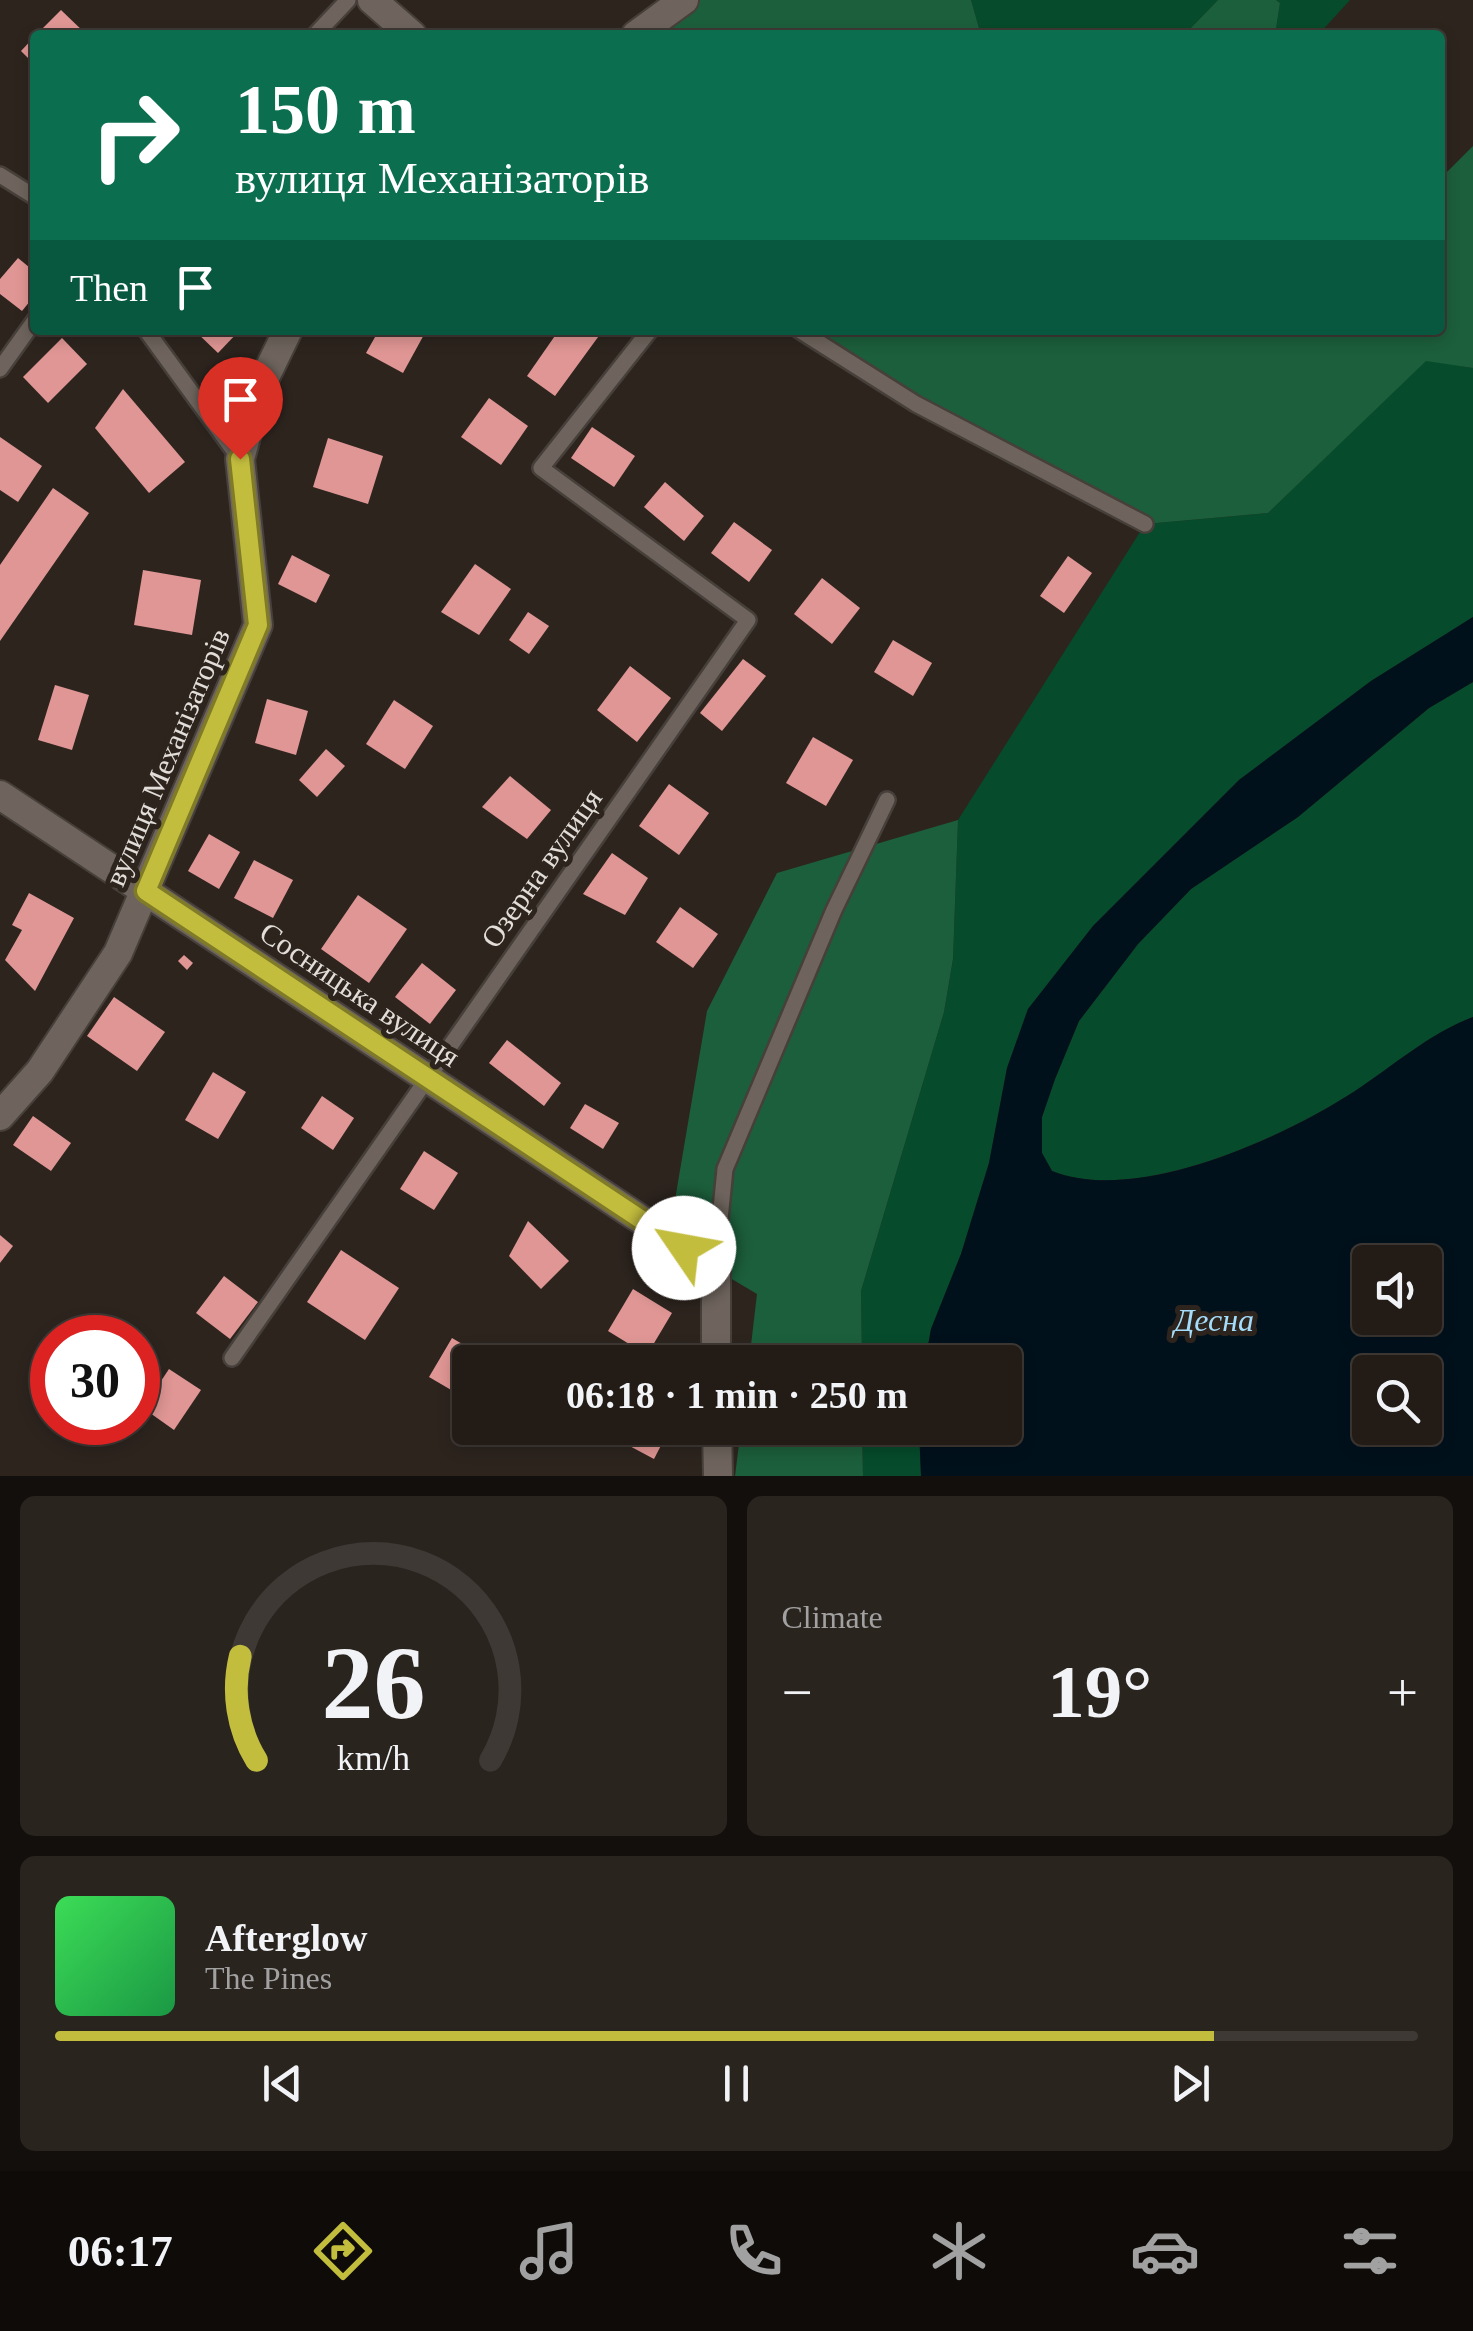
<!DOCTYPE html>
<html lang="en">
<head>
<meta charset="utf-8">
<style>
	body { margin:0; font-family:"Times New Roman",serif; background:#2a241f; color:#f1f3f6; height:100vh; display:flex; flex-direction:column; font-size:38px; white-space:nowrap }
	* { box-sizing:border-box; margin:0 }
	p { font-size:32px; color:#a2a1a1 }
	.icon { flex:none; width:55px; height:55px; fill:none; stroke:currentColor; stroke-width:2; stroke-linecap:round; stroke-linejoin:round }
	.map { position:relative; height:1476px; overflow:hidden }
	.drawer { display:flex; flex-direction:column; gap:20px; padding:20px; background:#130f0c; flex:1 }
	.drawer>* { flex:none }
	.guide { position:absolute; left:30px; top:30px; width:1415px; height:305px; border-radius:10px; box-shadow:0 5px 15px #0003,0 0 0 2px #3f3935; background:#0b6e4f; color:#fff; overflow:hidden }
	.tools { position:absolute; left:1352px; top:1245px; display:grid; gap:20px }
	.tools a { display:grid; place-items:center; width:90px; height:90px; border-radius:10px; background:#221b16; box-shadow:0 5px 15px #0003,0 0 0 2px #3f3935; font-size:50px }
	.speed { position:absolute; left:30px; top:1315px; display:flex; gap:20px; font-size:50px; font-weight:700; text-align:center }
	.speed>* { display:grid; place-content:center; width:130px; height:130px; border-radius:50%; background:#221b16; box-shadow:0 5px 15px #0003,0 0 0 2px #3f3935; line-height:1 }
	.speed .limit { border:15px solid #d22; background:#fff; color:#111 }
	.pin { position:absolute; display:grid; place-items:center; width:85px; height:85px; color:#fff; margin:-102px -42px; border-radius:50% 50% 50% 0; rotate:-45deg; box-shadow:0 0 10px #0007 }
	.pin .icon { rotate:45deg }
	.me { position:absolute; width:110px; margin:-55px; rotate:303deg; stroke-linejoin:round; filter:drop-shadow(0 0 8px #0008) }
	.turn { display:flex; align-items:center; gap:35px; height:210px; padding:0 40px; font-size:45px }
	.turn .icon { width:130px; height:130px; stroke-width:2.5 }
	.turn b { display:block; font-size:70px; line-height:85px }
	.then { display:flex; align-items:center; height:95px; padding:0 40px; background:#0003; gap:20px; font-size:38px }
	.big { font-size:75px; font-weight:600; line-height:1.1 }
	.drawer .widget { flex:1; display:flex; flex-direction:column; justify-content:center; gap:15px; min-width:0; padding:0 35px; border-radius:15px; background:#2a241f }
	.drawer .dial { align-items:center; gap:0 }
	.dial svg { height:260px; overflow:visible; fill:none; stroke:#3f3935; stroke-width:7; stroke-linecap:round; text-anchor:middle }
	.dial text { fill:#f1f3f6; stroke:none }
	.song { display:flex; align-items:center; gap:30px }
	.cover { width:120px; height:120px; border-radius:15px; background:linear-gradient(135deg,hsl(130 70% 55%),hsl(140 70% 35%)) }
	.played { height:10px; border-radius:5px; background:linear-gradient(90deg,#c3bd3e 85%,#3f3935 85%) }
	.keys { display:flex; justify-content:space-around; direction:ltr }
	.heat { display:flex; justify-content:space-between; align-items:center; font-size:55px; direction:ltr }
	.drawer .tiles { flex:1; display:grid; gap:20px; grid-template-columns:1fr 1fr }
	.widget:last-child { grid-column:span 2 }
	.trip { position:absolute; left:452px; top:1345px; width:570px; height:100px; border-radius:10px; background:#221b16; box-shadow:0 5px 15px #0003,0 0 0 2px #3f3935; font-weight:600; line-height:100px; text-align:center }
	.dock { display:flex; height:160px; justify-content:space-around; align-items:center; background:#0e0b09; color:#a2a1a1 }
	.dock .icon { width:70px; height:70px }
	.dock .current { color:#c3bd3e }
	.dock b { font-size:45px; color:#f1f3f6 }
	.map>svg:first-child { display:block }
	.green { fill:#064b2b }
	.forest { fill:#1c5f3c }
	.water { fill:#00111c; fill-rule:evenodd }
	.building { fill:#df9694 }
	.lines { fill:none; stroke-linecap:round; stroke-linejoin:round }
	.service-casing { stroke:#463f3a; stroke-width:20 }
	.minor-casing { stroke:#463f3a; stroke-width:32 }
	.service { stroke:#6e645d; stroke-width:15 }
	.minor { stroke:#6e645d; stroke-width:28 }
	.route-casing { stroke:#7f7b28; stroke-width:25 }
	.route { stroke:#c3bd3e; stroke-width:18 }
	.labels { text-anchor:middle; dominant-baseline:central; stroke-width:10; stroke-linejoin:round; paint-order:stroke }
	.street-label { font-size:30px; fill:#e2ddd8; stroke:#2d241e }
	.water-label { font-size:32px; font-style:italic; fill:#a4dcfb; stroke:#2d241e }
</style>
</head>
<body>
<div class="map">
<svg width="1473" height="1476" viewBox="0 0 1473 1476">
	<rect width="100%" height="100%" fill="#2d241e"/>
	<g class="green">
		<polygon points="971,0 1218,0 1184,35 981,35"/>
		<polygon points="1276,0 1350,0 1318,35 1275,35 1280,3"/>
		<polygon points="1426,360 1473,368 1473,617 1371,681 1239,780 1093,926 1028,1009 1007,1068 989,1163 961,1254 931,1329 925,1362 862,1362 861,1291 944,1012 953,959 958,820 1145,524 1268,513"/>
		<path d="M1473 682V1017C1430 1033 1393 1066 1355 1091 1282 1138 1137 1205 1052 1171L1042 1153V1117L1055 1079 1079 1021 1138 944 1191 889 1298 817 1429 708Z"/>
		<polygon points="862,1428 919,1428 921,1476 863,1476"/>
	</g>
	<g class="forest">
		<polygon points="700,0 971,0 981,35 656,35"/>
		<polygon points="1218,0 1276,0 1280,3 1275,35 1184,35"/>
		<polygon points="1473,146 1473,368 1426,361 1268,513 1145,524 919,399 815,330 1440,330 1440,179"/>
		<polygon points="958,820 953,959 944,1012 861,1291 862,1362 749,1362 757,1294 668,1241 707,1011 777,873"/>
		<polygon points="741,1428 862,1428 863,1476 735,1476"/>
	</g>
	<path class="water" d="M1473 617V682L1429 708 1298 817 1191 889 1138 944 1079 1021 1055 1079 1042 1117V1153L1052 1171C1137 1205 1283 1138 1355 1091 1393 1066 1430 1033 1473 1017V1476H921L919 1428H1005V1362H925L931 1329 961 1254 989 1163 1007 1068 1028 1009 1093 926 1239 780 1371 681ZM1370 1262H1425V1318H1370ZM1370 1372H1425V1428H1370Z"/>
	<g class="building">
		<polygon points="61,10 87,35 36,35"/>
		<polygon points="35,36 35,65 21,51"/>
		<polygon points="18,258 35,272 35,295 22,311 0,294 0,279"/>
		<polygon points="194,330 240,330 218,353"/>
		<polygon points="379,330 426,331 403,373 366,353"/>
		<polygon points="559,330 601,333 555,396 527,376"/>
		<polygon points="62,338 87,364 48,403 23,377"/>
		<polygon points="123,389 185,462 149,493 95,428"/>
		<polygon points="489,398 528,426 501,465 461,437"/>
		<polygon points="592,427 635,456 614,487 571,458"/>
		<polygon points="0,437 42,466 18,502 0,490"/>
		<polygon points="328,438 383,456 368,504 313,487"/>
		<polygon points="665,482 704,516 684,541 644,507"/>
		<polygon points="53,488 89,513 0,641 0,565"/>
		<polygon points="734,522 772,550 749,582 711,553"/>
		<polygon points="292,555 330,575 316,603 278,584"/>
		<polygon points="1068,556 1092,573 1064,613 1040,596"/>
		<polygon points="475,564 511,589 479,635 441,612"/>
		<polygon points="143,570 201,580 192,635 134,625"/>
		<polygon points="822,578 860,608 832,644 794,614"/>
		<polygon points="528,612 549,626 529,654 509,640"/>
		<polygon points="893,640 932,663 913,696 874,672"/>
		<polygon points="743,659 766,676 722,731 700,713"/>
		<polygon points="630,666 671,698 637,742 597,710"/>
		<polygon points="55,685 89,695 72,750 38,740"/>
		<polygon points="267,699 308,711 296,755 255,743"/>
		<polygon points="394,700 433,726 405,769 366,744"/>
		<polygon points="813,737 853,760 826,806 786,783"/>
		<polygon points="326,749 345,766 317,797 299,780"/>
		<polygon points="510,776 551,810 527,839 482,807"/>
		<polygon points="669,784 709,813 679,855 639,826"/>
		<polygon points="209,834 240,852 219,889 188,871"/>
		<polygon points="612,853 648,878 625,915 583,894"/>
		<polygon points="254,860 293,880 273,918 234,898"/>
		<polygon points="29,893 74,918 35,991 5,960 22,930 12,925"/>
		<polygon points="358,895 407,929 369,983 321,949"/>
		<polygon points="680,907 718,934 693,968 656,942"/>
		<polygon points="184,955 193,963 187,970 178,961"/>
		<polygon points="422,963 456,990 430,1024 395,997"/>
		<polygon points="114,997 165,1032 137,1071 87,1036"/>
		<polygon points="507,1040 561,1083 544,1106 489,1063"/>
		<polygon points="213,1072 246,1092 218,1139 185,1120"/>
		<polygon points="322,1096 354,1118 333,1150 301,1128"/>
		<polygon points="585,1104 619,1123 603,1149 570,1128"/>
		<polygon points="33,1116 71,1143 51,1171 13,1145"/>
		<polygon points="424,1151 458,1173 434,1210 400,1189"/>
		<polygon points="528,1221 569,1261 541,1289 509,1256"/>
		<polygon points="0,1235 13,1246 0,1263"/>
		<polygon points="341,1250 399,1288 365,1340 307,1302"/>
		<polygon points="224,1276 258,1302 230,1339 196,1313"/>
		<polygon points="633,1289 672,1313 647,1355 608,1331"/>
		<polygon points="452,1338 493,1362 470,1362 470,1401 429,1377"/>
		<polygon points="169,1369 201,1390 174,1430 143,1408"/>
		<polygon points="613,1428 670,1428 654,1459 609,1435"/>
	</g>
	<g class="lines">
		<defs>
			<g id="service">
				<polyline points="315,35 348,0"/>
				<polyline points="0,175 35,197"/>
				<polyline points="146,330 240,459"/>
				<polyline points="799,330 916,404 1145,524"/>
				<polyline points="0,369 35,320"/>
				<polyline points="716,1259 725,1169 834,910 887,800"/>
				<polyline points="232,1358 748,620 541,468 650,330"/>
			</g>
			<g id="minor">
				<polyline points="372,0 412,35"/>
				<polyline points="636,35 684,0"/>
				<polyline points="0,795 684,1248"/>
				<polyline points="0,1116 40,1071 118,953 258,625 240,459 258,392 288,330"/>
				<polyline points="716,1259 716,1362"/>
				<polyline points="717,1428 718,1476"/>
			</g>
		</defs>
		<use href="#service" class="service-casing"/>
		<use href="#minor" class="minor-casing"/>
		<use href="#service" class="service"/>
		<use href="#minor" class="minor"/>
	</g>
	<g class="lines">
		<defs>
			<polyline id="route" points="240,459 258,625 146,891 684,1248"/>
		</defs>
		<use href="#route" class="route-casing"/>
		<use href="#route" class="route"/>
	</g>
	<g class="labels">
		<g class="street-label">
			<text transform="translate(167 757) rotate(-67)">вулиця Механізаторів</text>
			<text transform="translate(541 868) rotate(-55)">Озерна вулиця</text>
			<text transform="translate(360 994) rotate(34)">Сосницька вулиця</text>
		</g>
		<g class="water-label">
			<text x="1214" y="1320">Десна</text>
		</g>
	</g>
</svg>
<div class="tools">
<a><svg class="icon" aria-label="sound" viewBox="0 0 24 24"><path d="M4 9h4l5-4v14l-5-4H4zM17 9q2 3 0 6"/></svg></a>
<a><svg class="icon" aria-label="search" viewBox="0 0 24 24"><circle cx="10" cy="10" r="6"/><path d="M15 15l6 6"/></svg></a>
</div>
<div class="speed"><div class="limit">30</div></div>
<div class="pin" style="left:240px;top:459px;background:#d93025"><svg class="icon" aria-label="arrive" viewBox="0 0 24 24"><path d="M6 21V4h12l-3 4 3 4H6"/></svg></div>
<svg class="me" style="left:684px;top:1248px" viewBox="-20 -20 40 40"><circle r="19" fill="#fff"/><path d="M0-13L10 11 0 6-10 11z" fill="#c3bd3e"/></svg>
<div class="trip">06:18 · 1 min · 250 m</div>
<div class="guide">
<div class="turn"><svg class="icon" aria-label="right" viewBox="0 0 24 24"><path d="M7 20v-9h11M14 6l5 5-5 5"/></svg><div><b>150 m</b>вулиця Механізаторів</div></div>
<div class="then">Then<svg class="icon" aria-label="arrive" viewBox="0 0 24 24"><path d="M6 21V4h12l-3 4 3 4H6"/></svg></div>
</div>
</div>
<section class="drawer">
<div class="tiles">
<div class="widget dial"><svg viewBox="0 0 100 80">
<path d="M14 69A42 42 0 1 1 86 69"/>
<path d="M14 69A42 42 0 0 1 9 37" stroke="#c3bd3e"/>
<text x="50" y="56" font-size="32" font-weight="700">26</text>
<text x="50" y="72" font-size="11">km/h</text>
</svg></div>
<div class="widget"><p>Climate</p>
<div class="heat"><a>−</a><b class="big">19°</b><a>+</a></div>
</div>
<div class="widget">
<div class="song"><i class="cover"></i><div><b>Afterglow</b><p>The Pines</p></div></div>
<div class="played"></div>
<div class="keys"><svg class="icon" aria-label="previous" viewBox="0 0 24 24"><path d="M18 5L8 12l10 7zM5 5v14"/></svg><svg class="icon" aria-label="pause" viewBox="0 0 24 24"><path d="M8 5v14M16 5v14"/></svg><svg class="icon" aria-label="next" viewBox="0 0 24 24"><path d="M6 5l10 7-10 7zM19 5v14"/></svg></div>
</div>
</div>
</section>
<nav class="dock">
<b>06:17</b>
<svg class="icon current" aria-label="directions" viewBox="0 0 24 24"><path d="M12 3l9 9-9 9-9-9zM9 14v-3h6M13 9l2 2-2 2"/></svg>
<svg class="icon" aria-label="music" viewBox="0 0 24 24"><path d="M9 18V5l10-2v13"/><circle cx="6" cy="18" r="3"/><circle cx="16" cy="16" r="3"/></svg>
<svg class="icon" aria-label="phone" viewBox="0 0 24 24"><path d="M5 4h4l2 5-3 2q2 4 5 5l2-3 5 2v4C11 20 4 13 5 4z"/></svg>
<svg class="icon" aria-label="climate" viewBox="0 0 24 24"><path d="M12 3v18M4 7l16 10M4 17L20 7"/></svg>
<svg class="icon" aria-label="car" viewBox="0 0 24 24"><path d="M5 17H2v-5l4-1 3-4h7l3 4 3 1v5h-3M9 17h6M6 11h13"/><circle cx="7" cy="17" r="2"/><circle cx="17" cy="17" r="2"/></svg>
<svg class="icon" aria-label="filters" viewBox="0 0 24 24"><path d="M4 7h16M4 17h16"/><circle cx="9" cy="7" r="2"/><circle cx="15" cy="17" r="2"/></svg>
</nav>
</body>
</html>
